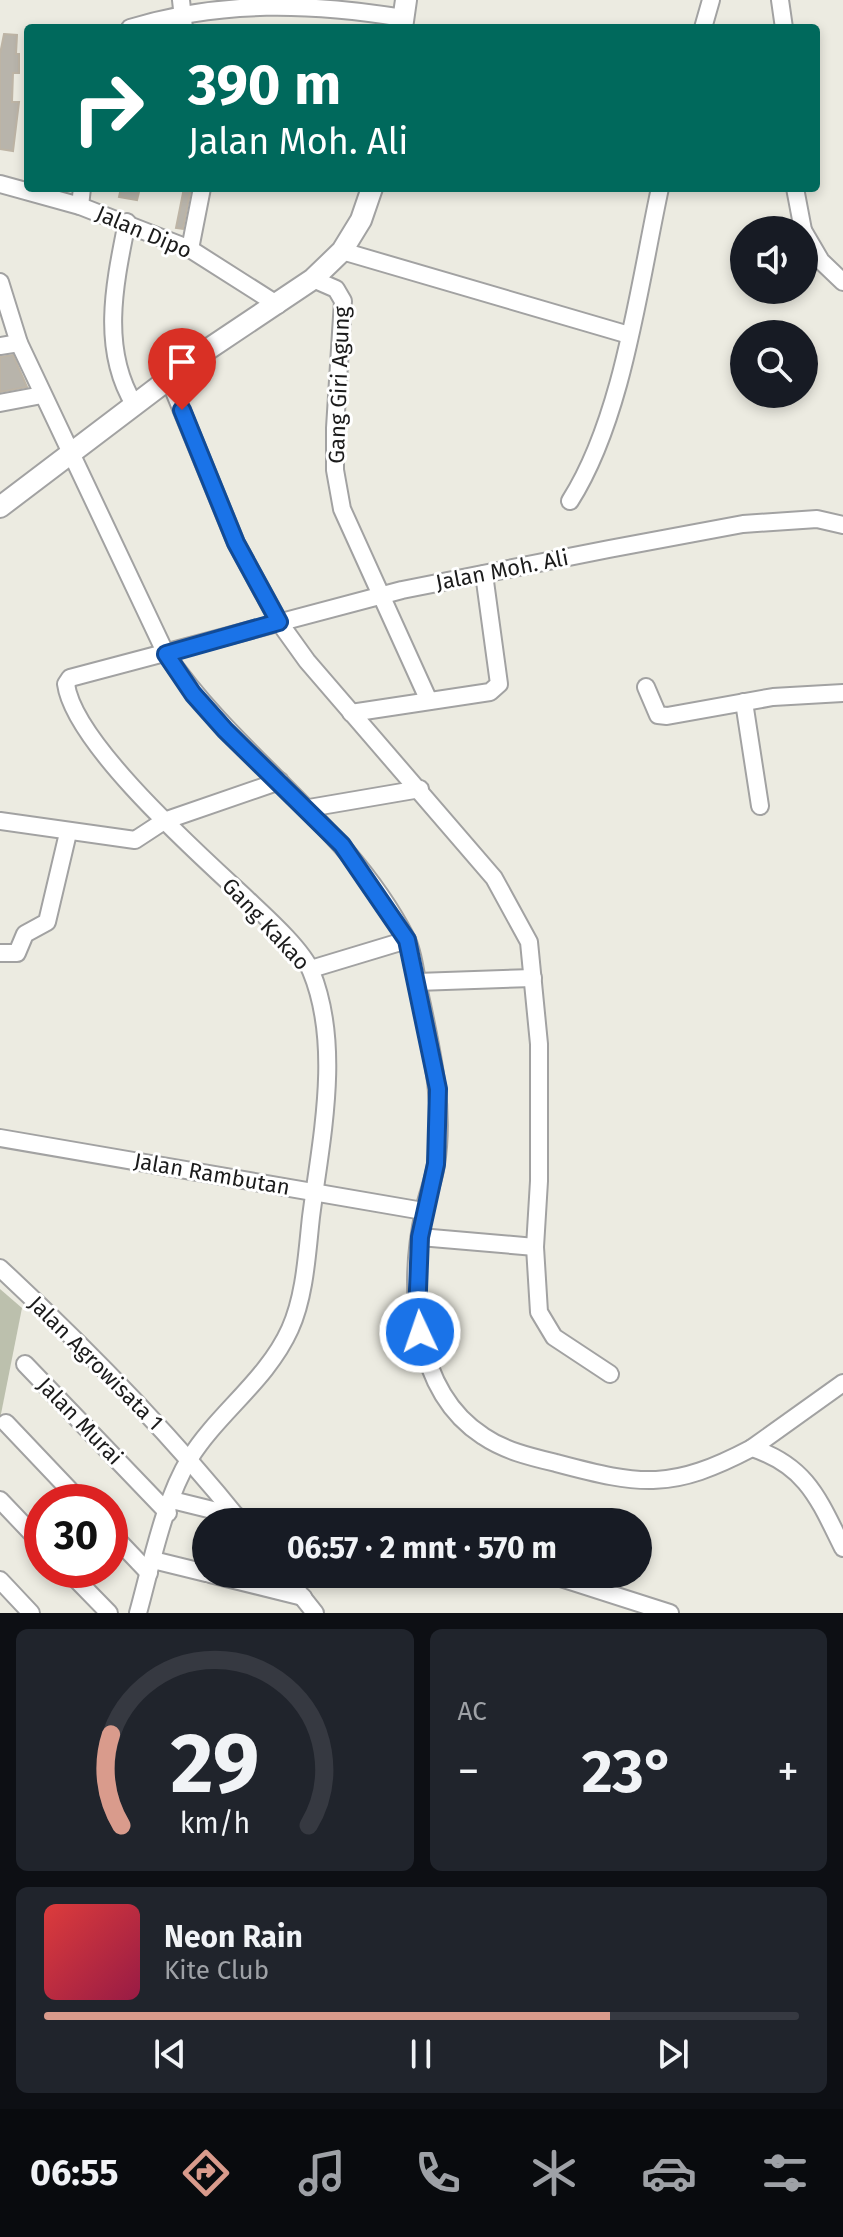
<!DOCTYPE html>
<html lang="id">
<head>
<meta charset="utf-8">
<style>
	body { margin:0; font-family:"Fira Sans",sans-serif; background:#20242c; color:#f1f3f6; height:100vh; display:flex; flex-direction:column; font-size:30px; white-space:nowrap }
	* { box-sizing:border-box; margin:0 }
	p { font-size:26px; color:#9ea1a6 }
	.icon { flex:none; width:44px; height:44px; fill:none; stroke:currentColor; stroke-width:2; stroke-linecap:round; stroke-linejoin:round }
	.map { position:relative; height:1613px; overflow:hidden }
	.drawer { display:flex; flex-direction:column; gap:16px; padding:16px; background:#0d0f14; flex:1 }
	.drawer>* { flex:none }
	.hud { position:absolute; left:24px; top:24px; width:796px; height:168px; border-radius:8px; box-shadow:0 4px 12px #0003; background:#00695c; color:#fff; overflow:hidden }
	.fabs { position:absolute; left:730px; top:216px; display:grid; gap:16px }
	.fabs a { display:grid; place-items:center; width:88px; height:88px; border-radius:50%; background:#171b24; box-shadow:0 4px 12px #0003; font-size:40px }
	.speed { position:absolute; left:24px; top:1484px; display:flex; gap:16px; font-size:40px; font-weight:700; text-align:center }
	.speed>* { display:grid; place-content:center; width:104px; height:104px; border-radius:50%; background:#171b24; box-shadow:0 4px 12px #0003; line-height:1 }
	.speed .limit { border:12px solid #d22; background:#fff; color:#111 }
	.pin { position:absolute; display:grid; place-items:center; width:68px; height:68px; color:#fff; margin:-82px -34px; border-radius:50% 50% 50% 0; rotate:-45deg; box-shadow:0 0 8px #0007 }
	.pin .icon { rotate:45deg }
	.me { position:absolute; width:88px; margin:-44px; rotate:357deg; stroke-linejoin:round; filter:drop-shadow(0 0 6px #0008) }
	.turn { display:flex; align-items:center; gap:28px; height:168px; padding:0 32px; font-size:36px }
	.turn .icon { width:104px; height:104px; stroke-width:2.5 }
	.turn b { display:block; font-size:56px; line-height:68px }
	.big { font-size:60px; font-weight:700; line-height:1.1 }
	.drawer .card { flex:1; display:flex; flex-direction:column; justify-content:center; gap:12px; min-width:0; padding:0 28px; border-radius:12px; background:#20242c }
	.drawer .dial { align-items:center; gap:0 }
	.dial svg { height:208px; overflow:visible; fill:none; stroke:#363941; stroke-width:7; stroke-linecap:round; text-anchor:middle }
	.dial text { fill:#f1f3f6; stroke:none }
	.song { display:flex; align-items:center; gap:24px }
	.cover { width:96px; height:96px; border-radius:12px; background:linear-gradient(135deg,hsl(0 70% 55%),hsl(340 70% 35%)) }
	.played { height:8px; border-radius:4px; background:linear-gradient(90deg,#d99b8c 75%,#363941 75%) }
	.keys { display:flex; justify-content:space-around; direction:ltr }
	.heat { display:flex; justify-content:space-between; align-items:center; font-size:44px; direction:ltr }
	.drawer .tiles { flex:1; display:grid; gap:16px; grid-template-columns:1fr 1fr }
	.card:last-child { grid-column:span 2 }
	.trip { position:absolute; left:192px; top:1508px; width:460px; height:80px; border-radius:40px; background:#171b24; box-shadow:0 4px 12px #0003; font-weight:700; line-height:80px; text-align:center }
	.tabs { display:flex; height:128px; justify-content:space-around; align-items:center; background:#090b0e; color:#9ea1a6 }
	.tabs .icon { width:56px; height:56px }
	.tabs .active { color:#d99b8c }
	.tabs b { font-size:36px; color:#f1f3f6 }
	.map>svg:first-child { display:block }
	.construction { fill:#bcc0ad }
	.building { fill:#b8b4ab; stroke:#bdb4a5; stroke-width:2 }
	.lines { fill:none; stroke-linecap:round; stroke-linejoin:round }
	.minor-casing { stroke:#a2a2a2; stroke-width:20 }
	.tertiary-casing { stroke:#a2a2a2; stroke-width:24 }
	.minor { stroke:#fff; stroke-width:16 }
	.tertiary { stroke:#fff; stroke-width:20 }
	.route-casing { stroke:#114b97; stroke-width:20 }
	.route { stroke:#1a73e8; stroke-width:14 }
	.labels { text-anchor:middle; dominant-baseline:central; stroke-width:6; stroke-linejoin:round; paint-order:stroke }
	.street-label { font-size:22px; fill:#1b1b1b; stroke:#fff }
</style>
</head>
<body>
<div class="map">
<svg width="843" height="1613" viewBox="0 0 843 1613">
	<rect width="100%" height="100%" fill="#ecebe1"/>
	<polygon class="construction" points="0,1289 22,1308 0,1419"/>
	<g class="building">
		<polygon points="4,34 17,35 16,54 19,54 19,73 13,73 12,102 19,102 13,151 0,149 0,54"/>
		<polygon points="121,188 140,188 137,200 119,197"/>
		<polygon points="184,188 191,188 183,229 176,228"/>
		<polygon points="13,355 27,387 0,392 0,357"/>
	</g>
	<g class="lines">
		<defs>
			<g id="minor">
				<polyline points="181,0 184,28"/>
				<polyline points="780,0 784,28"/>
				<path d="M130 28C221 0 311 3 403 18"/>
				<polyline points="703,28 711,0"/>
				<polyline points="0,184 80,206 190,249 278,305"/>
				<polyline points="795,188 803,230"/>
				<polyline points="80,206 82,188"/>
				<path d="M127 222C115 282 100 348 134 404"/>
				<polyline points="804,232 821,261 843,282"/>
				<polyline points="190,249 202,188"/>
				<polyline points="342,251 629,335"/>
				<polyline points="313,279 336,289 343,301 335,428 335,470 342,509 429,701"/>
				<path d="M0 282 19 343 166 654C236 757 348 825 406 938 414 953 415 975 419 991 431 1048 445 1105 436 1164 434 1180 427 1195 424 1211 408 1285 412 1390 483 1436 505 1451 531 1457 556 1463 642 1486 672 1490 752 1448 807 1466 819 1500 843 1548"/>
				<polyline points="0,346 19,343"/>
				<polyline points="169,379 236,543 279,622 307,661 494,878 529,942 539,1044 539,1181 535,1247 539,1312 554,1337 610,1374"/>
				<polyline points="0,403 42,395"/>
				<path d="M570 501C623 418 639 285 660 188"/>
				<polyline points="646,687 658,715 667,716 773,697 843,693"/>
				<polyline points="744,702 760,806"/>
				<polyline points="351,713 490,692 499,684 484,574"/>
				<polyline points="309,808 420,789"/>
				<polyline points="0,821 135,840 164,821 280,781"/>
				<polyline points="0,953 17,953 25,934 47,922 68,833"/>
				<polyline points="311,969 407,940"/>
				<polyline points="417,982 533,978"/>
				<polyline points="0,1138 423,1211"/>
				<polyline points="420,1237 535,1247"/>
				<path d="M0 1268C86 1348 168 1431 241 1522"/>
				<polyline points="25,1364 168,1513"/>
				<polyline points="6,1423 81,1502"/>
				<polyline points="752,1448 843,1383"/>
				<polyline points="0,1500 42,1544"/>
				<polyline points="172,1500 237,1516"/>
				<polyline points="110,1532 149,1573"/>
				<polyline points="153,1560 206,1573"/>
				<polyline points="67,1570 109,1613"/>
				<polyline points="210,1574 303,1597"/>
				<polyline points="284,1574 315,1613"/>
				<polyline points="548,1574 670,1613"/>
				<polyline points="0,1580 31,1613"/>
				<path d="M138 1613C151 1566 164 1500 190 1458 218 1413 267 1380 290 1329 305 1296 307 1253 311 1217 321 1139 342 1046 311 971 302 949 265 916 247 899 201 856 74 744 66 684L70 678 402 590 609 549 743 524 817 519 843 525"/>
			</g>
			<g id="tertiary">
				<polyline points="402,28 406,0"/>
				<polyline points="0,507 207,350 313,279 342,251 361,220 372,188"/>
			</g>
		</defs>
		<use href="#minor" class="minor-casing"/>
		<use href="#tertiary" class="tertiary-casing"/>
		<use href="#minor" class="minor"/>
		<use href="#tertiary" class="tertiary"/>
	</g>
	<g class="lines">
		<defs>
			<polyline id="route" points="182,410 236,543 279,622 166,654 193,694 225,730 342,845 407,940 438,1089 436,1164 420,1237 417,1316 420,1332"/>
		</defs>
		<use href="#route" class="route-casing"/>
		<use href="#route" class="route"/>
	</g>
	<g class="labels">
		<g class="street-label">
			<text transform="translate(144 232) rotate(23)">Jalan Dipo</text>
			<text transform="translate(339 385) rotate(-88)">Gang Giri Agung</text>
			<text transform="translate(502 570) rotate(-11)">Jalan Moh. Ali</text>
			<text transform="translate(266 924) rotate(47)">Gang Kakao</text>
			<text transform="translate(212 1174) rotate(10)">Jalan Rambutan</text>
			<text transform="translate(96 1363) rotate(45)">Jalan Agrowisata 1</text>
			<text transform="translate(80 1421) rotate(46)">Jalan Murai</text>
		</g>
	</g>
</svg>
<div class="fabs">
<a><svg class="icon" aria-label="sound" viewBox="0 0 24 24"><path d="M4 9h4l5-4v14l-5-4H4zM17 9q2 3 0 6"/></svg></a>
<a><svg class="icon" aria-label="search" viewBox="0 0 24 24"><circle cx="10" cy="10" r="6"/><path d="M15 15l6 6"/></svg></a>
</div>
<div class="speed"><div class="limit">30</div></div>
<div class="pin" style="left:182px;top:410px;background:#d93025"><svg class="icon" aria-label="arrive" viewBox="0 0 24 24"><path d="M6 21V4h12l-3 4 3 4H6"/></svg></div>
<svg class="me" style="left:420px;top:1332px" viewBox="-20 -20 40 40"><circle r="17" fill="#1a73e8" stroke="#fff" stroke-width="3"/><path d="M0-11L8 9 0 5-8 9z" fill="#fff"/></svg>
<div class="trip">06:57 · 2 mnt · 570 m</div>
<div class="hud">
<div class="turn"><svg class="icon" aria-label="right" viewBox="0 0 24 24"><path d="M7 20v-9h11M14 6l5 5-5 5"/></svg><div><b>390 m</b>Jalan Moh. Ali</div></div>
</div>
</div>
<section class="drawer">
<div class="tiles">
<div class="card dial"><svg viewBox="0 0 100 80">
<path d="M14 69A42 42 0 1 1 86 69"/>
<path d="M14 69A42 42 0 0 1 10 34" stroke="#d99b8c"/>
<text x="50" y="56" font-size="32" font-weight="700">29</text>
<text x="50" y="72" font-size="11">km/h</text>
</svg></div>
<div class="card"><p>AC</p>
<div class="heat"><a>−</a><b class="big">23°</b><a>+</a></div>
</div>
<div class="card">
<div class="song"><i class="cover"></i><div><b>Neon Rain</b><p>Kite Club</p></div></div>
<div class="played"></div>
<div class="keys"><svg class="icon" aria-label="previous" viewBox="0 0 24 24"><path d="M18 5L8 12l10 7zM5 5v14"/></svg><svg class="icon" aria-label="pause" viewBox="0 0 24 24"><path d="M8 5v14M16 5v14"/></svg><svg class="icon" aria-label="next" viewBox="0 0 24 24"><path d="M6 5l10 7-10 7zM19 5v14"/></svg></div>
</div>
</div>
</section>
<nav class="tabs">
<b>06:55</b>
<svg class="icon active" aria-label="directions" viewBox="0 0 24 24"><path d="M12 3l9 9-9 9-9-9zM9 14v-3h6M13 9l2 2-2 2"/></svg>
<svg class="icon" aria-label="music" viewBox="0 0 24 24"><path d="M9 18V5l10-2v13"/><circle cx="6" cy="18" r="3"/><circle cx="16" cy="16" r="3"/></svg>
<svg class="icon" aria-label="phone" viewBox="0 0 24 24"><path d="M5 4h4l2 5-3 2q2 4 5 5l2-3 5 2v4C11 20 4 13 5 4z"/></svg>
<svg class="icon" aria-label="climate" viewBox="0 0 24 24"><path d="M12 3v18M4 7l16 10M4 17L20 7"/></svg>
<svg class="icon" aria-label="car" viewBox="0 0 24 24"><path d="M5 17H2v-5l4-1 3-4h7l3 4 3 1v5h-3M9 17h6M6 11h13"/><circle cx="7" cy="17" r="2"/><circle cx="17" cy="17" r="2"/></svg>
<svg class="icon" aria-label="filters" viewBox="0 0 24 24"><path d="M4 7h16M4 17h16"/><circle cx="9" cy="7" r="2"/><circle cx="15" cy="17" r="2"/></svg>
</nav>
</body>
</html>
